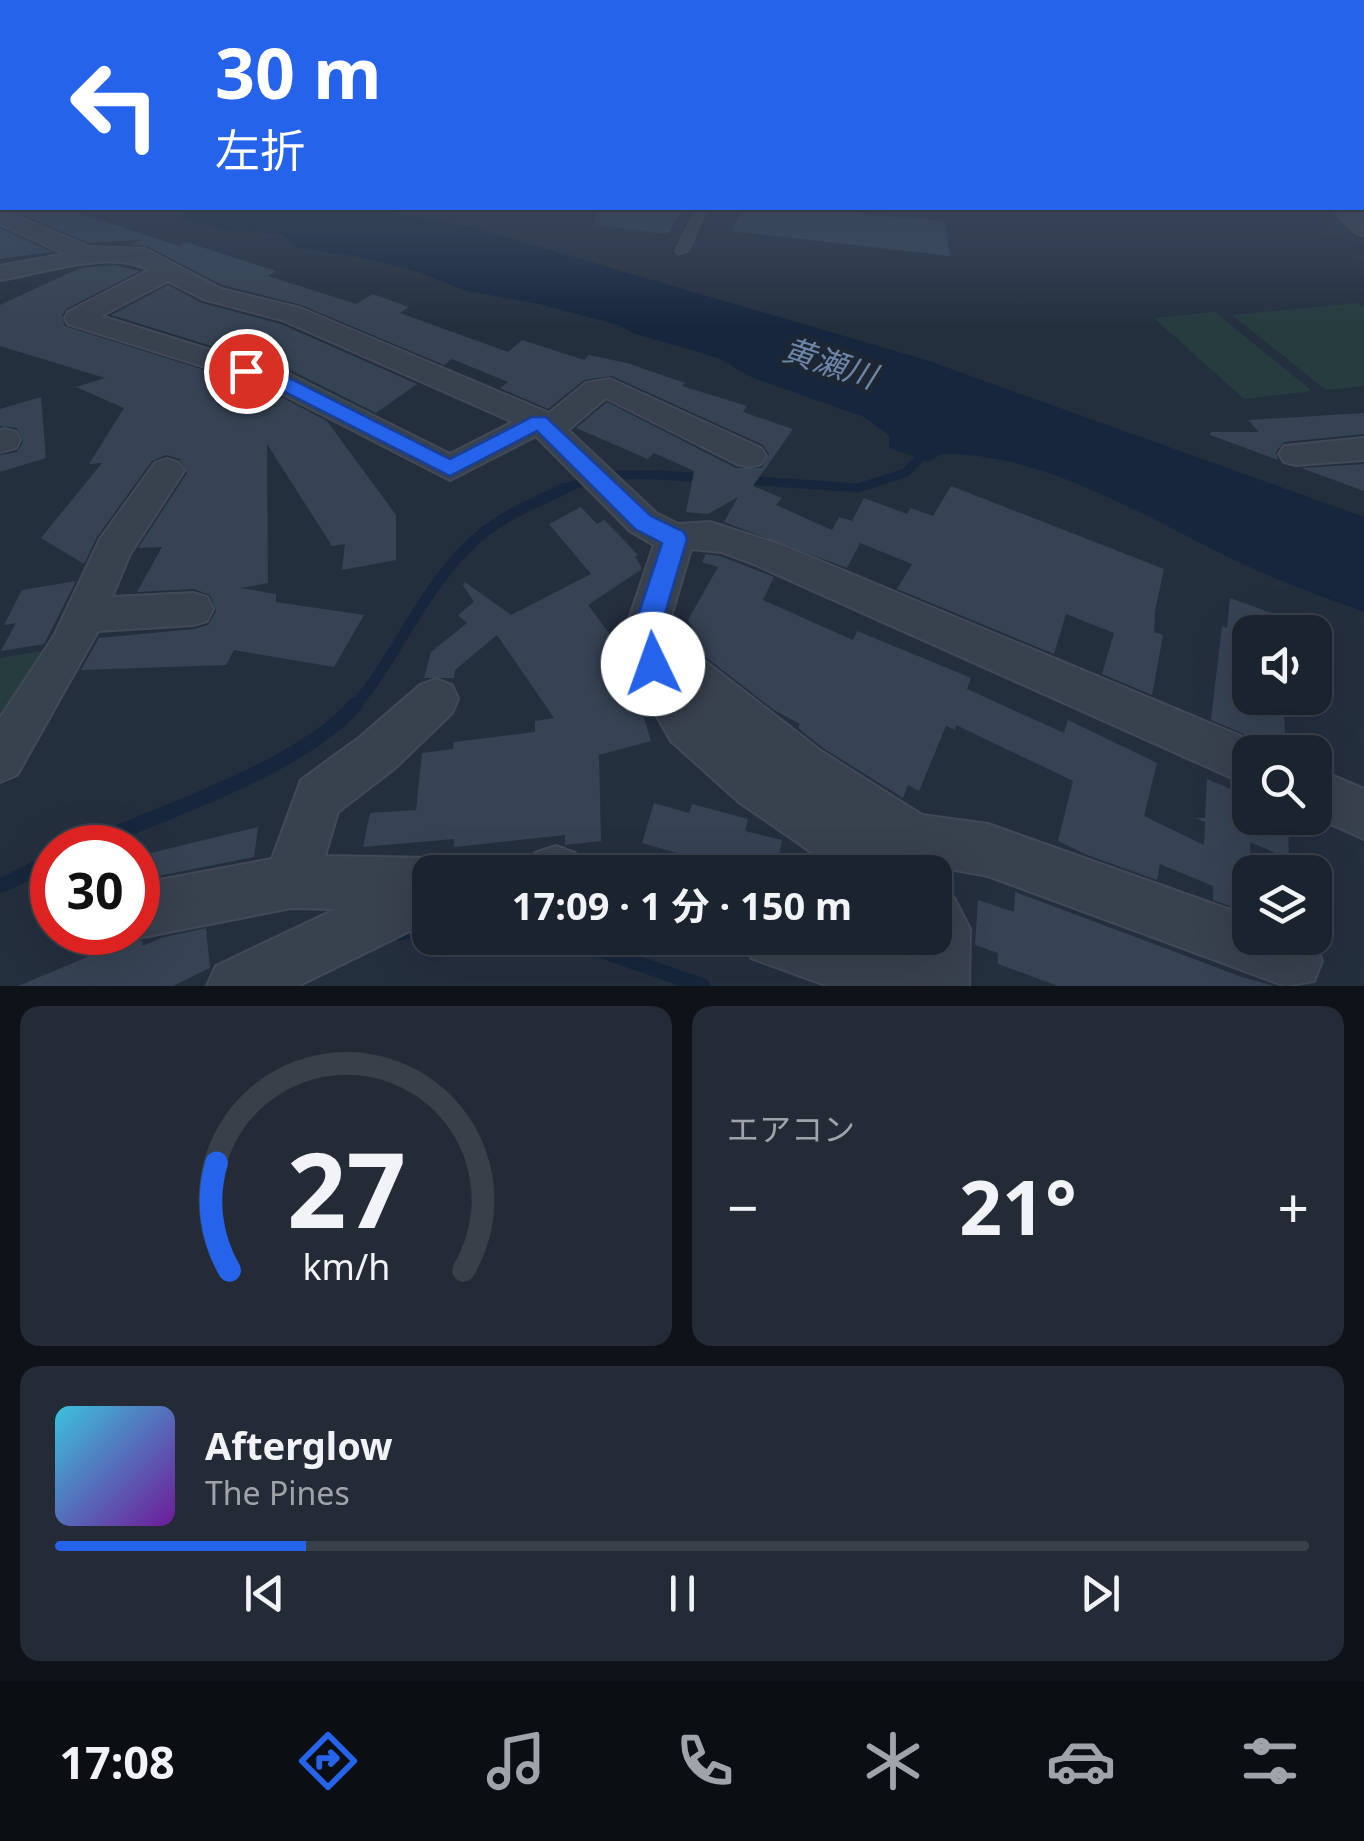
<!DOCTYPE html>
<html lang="ja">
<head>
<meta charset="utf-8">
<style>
	body { margin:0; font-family:"Noto Sans","Noto Sans JP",sans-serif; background:#242b36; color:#f1f3f6; height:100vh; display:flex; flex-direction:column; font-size:38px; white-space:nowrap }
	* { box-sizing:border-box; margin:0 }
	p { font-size:32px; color:#a0a4aa }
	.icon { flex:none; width:55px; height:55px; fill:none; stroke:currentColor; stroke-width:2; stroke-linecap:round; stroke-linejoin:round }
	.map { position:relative; height:986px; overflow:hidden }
	.drawer { display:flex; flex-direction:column; gap:20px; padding:20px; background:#0f1319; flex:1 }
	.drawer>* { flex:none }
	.banner { position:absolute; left:0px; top:0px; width:1365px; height:210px; box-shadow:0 10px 40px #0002,0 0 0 2px #39404a; background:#2563eb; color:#fff; overflow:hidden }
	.buttons { position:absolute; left:1232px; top:615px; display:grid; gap:20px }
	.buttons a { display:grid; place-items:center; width:100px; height:100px; border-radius:20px; background:#1b232e; box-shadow:0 10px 40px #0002,0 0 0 2px #39404a; font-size:50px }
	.speed { position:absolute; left:30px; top:825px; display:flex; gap:20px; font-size:50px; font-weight:700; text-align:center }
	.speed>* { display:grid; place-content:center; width:130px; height:130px; border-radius:50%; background:#1b232e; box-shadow:0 10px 40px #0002,0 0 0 2px #39404a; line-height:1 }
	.speed .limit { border:15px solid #d22; background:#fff; color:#111 }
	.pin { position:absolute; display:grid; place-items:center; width:85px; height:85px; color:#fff; margin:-42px; border:5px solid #fff; border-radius:50%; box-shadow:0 2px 10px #0007 }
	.me { position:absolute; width:110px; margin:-55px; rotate:357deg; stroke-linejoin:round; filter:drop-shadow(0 0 8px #0008) }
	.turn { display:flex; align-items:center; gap:35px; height:210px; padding:0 50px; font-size:45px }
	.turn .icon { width:130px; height:130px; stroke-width:2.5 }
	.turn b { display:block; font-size:70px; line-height:85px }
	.big { font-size:75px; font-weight:700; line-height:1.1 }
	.drawer .card { flex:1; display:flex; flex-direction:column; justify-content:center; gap:15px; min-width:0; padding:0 35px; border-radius:20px; background:#242b36 }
	.drawer .dial { align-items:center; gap:0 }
	.dial svg { height:260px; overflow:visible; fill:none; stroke:#39404a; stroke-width:7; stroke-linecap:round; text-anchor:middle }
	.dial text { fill:#f1f3f6; stroke:none }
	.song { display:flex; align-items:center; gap:30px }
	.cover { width:120px; height:120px; border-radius:15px; background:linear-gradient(135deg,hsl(190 70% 55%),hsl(280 70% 35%)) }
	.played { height:10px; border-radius:5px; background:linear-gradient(90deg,#2563eb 20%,#39404a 20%) }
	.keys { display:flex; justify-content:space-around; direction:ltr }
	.heat { display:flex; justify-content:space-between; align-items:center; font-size:55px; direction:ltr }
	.drawer .tiles { flex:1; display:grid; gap:20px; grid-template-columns:1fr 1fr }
	.card:last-child { grid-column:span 2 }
	.trip { position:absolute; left:412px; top:855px; width:540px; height:100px; border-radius:20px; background:#1b232e; box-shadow:0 10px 40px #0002,0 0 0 2px #39404a; font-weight:700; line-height:100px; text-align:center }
	.tabs { display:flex; height:160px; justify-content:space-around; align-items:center; background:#0b0e12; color:#a0a4aa }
	.tabs .icon { width:70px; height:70px }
	.tabs .active { color:#2563eb }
	.tabs b { font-size:45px; color:#f1f3f6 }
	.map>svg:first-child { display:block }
	.green { fill:#263c3f }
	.water { fill:#17263c }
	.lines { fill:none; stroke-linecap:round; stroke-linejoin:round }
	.stream-far2 { stroke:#17263c; stroke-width:9 }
	.stream-far1 { stroke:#17263c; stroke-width:11 }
	.stream { stroke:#17263c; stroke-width:15 }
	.building { fill:#364354 }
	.lane-casing { stroke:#414a57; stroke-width:3 }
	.street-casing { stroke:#414a57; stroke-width:4 }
	.lane { fill:#38414e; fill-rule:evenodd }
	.street { fill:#38414e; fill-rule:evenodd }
	.route { fill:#2563eb; stroke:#184099; stroke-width:2.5 }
	.labels { text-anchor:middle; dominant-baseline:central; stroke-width:10; stroke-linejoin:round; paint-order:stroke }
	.water-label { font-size:32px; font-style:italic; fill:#6d86a8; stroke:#1d2633 }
</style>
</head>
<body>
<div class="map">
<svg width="1364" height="986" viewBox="0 0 1364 986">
	<rect width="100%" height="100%" fill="#242f3e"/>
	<g class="green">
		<polygon points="1357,303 1364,308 1364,386 1326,390 1232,315"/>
		<polygon points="1215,312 1312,391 1244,399 1154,318"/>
		<polygon points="52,649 0,727 0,658"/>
	</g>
	<path class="water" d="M186 208H370L474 228 926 360 1364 517V612C1333 600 1301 590 1270 576 1168 533 1054 451 940 454L930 462 889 448V435L864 417 751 377 718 358 633 333 619 325 539 304 467 291 418 272 354 256 295 247 282 234 226 230 183 219Z"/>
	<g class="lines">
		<g class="stream-far2">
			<polyline points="743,480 858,488 905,473 928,450"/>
			<path d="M560 491C607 467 654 475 706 478"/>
		</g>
		<path class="stream-far1" d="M353 708C400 654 426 579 483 533 507 514 537 502 565 488"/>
		<g class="stream">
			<path d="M81 848C159 814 302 767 355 705"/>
			<polyline points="0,886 52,861"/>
			<polyline points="401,933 430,925"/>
			<polyline points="565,938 703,986"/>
		</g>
	</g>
	<g class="building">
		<polygon points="6,208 65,208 179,246 186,242 276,271 268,276 356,304 373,294 409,307 400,313 508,352 522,340 584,360 589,355 627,363 685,383 682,386 747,406 743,412 793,429 753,486 782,498 776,505 832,530 839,517 852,521 864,498 907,514 911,508 933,516 951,486 1164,569 1155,611 1154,632 1163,635 1152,695 1102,674 1114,633 1066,614 1054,654 897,589 912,564 860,543 847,568 724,522 738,497 708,514 686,512 694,471 654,453 648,459 576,428 607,402 736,468 762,468 769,454 763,445 612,376 584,380 548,409 500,388 508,382 452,359 444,365 301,305 222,285 147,246 130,245 140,240 90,243"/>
		<polygon points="596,208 683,208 668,234 595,225"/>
		<polygon points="743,208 800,208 945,221 950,256 731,231"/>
		<polygon points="0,228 52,252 0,259"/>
		<polygon points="115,265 140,271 66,309 62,316 65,326 268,390 327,421 396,515 396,560 342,570 345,544 332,546 267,444 268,583 241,588 276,594 276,602 364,615 334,667 234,650 226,665 81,670 99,638 194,629 208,625 216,611 210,595 194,589 137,592 162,547 138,548 187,473 180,459 166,455 152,461 97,537 84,564 41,538 102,463 89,464 124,408 76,387 105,378 0,346 0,305 80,268"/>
		<polygon points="168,285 202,303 281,324 417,384 376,413 292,371 111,315"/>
		<polygon points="41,397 46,458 0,472 0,455 17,452 23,442 17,428 0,426 0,409"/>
		<polygon points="1364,413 1364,434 1284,442 1276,452 1278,460 1210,435 1211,432 1259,432 1248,420"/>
		<polygon points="1364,464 1364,491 1301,468"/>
		<polygon points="581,507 597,524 604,520 621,537 638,555 635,556 642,569 588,605 624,653 651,741 599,755 601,841 565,845 565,835 454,847 454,839 363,847 370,813 416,810 422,753 453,749 454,742 535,732 535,721 554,718 497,635 455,670 454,678 424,678 431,652 467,623 458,615 474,602 463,585 465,582 511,615 591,574 549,524"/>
		<polygon points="706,554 720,556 774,577 763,600 853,640 857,631 940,665 971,678 967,689 1064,733 1068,720 1157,763 1144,816 1204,845 1205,822 1195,818 1205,818 1207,779 1250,797 1250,818 1288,818 1289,859 1250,842 1250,913 1213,900 1213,886 1160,864 1157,880 1087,855 1058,841 1073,781 956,725 955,730 946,726 919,791 908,785 903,798 823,748 798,728 800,724 774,710 690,645 682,632 692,628 688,620 718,567 702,562"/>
		<polygon points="76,581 44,644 1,651 16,623 4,625 22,590"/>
		<polygon points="1230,598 1315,629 1315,632 1239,632 1250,637 1250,699 1284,712 1286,752 1272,752 1268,744 1211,720 1222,626 1227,628"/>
		<polygon points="654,803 689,813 692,804 748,819 745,831 782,840 776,872 743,872 642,843"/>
		<polygon points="258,827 254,857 138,880 138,856"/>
		<polygon points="1015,892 1242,977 1274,986 1058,986 998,964 998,953 975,945 978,900 1014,912"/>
		<polygon points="206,928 210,968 173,986 18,986 130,939 143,941 142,946 164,937"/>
	</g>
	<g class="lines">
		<defs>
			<polygon id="lane" points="697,208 707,208 688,251 678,254 676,251"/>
			<g id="street">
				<polygon points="1332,208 1355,208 1364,216 1364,235 1356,233"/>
				<path d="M0 209 89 247 145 249 221 289 300 308 549 413 586 383 610 379 761 448 766 456 761 464 749 467 737 464 606 398 568 430 656 513 678 524 710 522 782 545 1267 747 1269 752H1250V786L756 565 721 552 691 549 665 637 667 643 688 648 821 751 922 815 988 824 1250 917V938H1305L1314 941 1322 961 1314 981 1285 986 988 876 906 861 910 872H840L739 802 671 741 637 681 623 637 654 545 630 531 536 436 450 480 269 387 68 324 65 318 68 312 149 270C110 249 44 273 0 280V266L65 254 0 224ZM168 281 203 299 282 320 513 422 450 454 291 375 101 316Z"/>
				<polygon points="4,429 16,432 20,440 16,448 0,452 0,430"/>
				<polygon points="1364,438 1364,460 1296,465 1284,462 1279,454 1284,446"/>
				<polygon points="167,459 179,463 184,471 130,554 112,597 193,593 207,597 213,609 207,621 193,625 98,631 17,775 0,782 0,718 54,636 100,539 155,463"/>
				<polygon points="436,679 452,685 458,699 452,713 394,769 338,812 325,856 430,858 449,866 451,872 430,872 430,921 298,986 207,986 216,966 336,909 291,908 138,938 124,932 138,932 138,884 272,859 301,780 360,737 420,685"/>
				<polygon points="1315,768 1364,789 1364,839 1315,817"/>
				<polygon points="556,846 575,853 582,872 528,872 535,853"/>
				<polygon points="935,890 954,898 970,929 969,986 828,986 751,958 743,938 852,938 913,958 914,938 935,938"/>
			</g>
		</defs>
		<use href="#lane" class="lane-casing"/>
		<use href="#street" class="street-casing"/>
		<use href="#lane" class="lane"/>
		<use href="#street" class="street"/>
	</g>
	<linearGradient id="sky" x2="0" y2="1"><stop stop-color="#141a22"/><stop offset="0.58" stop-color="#3f4d63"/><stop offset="1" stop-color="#3f4d63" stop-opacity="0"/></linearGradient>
	<rect width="1364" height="327" fill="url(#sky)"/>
	<polygon class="route" points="246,365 287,377 450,459 532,417 546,417 651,516 684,532 687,539 658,637 667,664 663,672 653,676 643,672 631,637 662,543 635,529 537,431 450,476 273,386 240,375 240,367"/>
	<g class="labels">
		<g class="water-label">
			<text transform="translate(830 362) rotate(18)">黄瀬川</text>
		</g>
	</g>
</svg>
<div class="buttons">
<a><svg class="icon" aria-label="sound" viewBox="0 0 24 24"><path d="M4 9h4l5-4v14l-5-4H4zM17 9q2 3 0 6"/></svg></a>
<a><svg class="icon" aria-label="search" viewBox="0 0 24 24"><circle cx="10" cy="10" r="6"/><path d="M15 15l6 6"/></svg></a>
<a><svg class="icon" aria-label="layers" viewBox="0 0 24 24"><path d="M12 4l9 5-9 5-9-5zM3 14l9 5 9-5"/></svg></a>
</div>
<div class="speed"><div class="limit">30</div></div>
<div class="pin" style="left:246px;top:371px;background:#d93025"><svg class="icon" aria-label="arrive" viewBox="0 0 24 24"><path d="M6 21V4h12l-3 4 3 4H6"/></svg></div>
<svg class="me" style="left:653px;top:664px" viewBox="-20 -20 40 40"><circle r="19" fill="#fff"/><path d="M0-13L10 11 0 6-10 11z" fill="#2563eb"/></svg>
<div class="trip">17:09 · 1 分 · 150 m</div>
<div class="banner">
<div class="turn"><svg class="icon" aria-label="left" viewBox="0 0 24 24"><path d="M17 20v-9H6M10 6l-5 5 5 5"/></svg><div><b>30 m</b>左折</div></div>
</div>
</div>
<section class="drawer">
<div class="tiles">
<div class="card dial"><svg viewBox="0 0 100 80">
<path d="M14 69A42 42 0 1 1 86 69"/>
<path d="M14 69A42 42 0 0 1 10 36" stroke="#2563eb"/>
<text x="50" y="56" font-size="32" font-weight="700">27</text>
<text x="50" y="72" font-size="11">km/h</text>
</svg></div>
<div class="card"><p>エアコン</p>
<div class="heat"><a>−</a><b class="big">21°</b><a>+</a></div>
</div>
<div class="card">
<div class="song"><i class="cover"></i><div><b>Afterglow</b><p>The Pines</p></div></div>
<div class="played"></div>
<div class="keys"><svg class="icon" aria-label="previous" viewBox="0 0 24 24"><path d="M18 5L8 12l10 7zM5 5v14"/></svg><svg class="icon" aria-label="pause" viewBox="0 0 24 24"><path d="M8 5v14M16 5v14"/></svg><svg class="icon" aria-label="next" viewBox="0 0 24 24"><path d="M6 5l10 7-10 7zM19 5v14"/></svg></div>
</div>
</div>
</section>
<nav class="tabs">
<b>17:08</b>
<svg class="icon active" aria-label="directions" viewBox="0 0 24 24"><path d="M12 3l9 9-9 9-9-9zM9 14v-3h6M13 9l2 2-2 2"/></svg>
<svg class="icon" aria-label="music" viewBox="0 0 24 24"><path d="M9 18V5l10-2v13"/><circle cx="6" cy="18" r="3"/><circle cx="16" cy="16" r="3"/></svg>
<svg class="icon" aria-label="phone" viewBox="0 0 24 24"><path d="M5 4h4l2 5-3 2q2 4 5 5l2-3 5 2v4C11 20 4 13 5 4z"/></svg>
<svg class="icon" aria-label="climate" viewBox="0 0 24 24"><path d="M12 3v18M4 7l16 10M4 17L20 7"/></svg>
<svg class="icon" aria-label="car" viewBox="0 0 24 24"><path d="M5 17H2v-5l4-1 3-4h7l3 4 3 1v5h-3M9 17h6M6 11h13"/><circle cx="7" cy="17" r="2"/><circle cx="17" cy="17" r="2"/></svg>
<svg class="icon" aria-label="filters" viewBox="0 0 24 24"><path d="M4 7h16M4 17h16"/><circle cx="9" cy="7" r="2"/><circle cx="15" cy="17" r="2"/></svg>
</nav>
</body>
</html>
